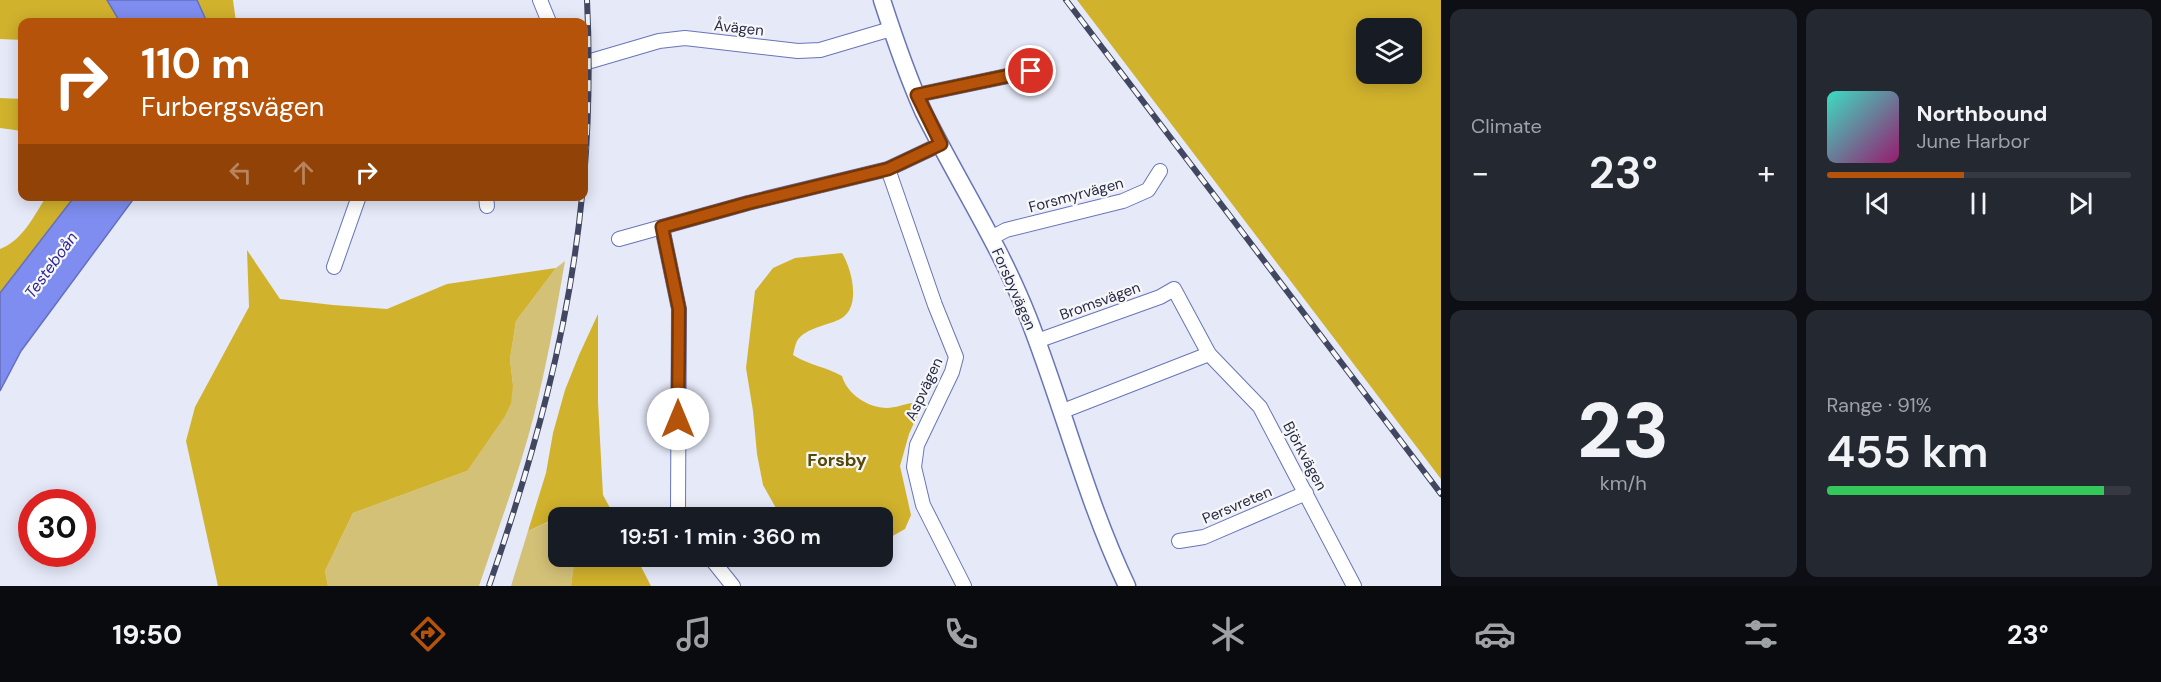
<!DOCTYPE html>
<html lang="en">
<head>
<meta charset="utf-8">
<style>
	body { margin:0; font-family:"DM Sans",sans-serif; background:#242831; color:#f1f3f6; height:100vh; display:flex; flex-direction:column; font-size:22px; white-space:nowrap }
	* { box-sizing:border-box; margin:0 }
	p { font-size:20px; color:#9ea1a6 }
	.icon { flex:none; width:33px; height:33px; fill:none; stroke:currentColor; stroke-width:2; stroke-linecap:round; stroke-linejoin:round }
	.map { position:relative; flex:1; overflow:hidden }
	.panel { display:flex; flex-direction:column; gap:9px; padding:9px; background:#0d0f14; width:720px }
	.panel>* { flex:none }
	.hud { position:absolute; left:18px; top:18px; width:570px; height:183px; border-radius:12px; box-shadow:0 3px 15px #0003; background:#b45309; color:#fff; overflow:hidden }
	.fabs { position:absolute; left:1356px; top:18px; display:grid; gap:12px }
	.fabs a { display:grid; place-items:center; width:66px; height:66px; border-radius:12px; background:#171b24; box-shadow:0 3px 15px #0003; font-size:30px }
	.speed { position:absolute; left:18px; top:489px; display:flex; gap:12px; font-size:30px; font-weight:700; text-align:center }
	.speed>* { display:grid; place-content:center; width:78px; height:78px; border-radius:50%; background:#171b24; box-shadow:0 3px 15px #0003; line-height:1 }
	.speed .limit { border:9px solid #d22; background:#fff; color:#111 }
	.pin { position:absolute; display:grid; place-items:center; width:51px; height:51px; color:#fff; margin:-26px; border:3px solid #fff; border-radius:50%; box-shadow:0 2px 6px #0007 }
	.me { position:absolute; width:66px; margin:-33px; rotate:0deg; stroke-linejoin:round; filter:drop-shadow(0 0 4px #0008) }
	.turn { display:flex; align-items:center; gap:21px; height:126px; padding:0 24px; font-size:27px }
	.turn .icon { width:78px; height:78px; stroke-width:2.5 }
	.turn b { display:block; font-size:42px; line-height:51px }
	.lanes { display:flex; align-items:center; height:57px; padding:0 24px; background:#0003; justify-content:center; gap:30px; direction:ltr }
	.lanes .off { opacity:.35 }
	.big { font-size:45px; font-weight:600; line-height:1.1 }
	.panel .widget { flex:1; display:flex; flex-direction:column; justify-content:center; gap:9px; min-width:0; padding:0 21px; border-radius:12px; background:#242831 }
	.panel .dial { align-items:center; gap:0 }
	.dial b { font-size:78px; line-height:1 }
	.song { display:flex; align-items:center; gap:18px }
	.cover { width:72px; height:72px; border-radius:9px; background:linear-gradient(135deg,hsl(170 70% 55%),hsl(320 70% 35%)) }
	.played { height:6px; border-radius:3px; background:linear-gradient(90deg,#b45309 45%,#363941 45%) }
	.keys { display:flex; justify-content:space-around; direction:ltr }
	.heat { display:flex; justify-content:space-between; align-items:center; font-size:33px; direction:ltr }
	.charge { height:9px; border-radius:4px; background:linear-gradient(90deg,#34c759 91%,#363941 0) }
	.panel .tiles { flex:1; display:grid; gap:9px; grid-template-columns:repeat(2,1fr) }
	.trip { position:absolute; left:548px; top:507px; width:345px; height:60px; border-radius:12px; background:#171b24; box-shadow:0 3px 15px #0003; font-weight:600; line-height:60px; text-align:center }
	.tab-bar { display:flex; height:96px; justify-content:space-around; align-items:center; background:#090b0e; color:#9ea1a6 }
	.tab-bar .icon { width:42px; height:42px }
	.tab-bar .active { color:#b45309 }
	.tab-bar b { font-size:27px; color:#f1f3f6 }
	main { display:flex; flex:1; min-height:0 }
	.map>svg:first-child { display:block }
	.green { fill:#d4c178 }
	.forest { fill:#d1b22d; fill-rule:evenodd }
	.water { fill:#7e8def; stroke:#6470bd; stroke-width:1.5 }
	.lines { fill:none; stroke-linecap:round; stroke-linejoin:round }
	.minor-casing { stroke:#6975b8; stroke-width:16 }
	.tertiary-casing { stroke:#6975b8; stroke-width:19 }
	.minor { stroke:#fff; stroke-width:14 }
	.tertiary { stroke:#fff; stroke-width:16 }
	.rail-casing { stroke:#414661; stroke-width:6 }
	.rail { stroke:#f7f7f7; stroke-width:4; stroke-dasharray:11; stroke-linecap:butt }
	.route-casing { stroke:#753606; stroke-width:15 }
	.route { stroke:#b45309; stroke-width:10 }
	.labels { text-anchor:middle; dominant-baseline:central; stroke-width:4.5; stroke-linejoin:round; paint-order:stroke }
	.street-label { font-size:15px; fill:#262b48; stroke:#f7f7f7 }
	.water-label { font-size:16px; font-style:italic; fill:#2d299a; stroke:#f7f7f7 }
	.quarter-label { font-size:18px; font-weight:bold; fill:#564806; stroke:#f7f7f7 }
</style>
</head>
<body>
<main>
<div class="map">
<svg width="1441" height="586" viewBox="0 0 1441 586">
	<rect width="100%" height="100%" fill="#e5e9f8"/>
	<g class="green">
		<path d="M565 261C556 313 547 364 534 415 519 473 498 529 479 586H328L325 571 353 513 467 471 513 385 510 359 516 321 556 268Z"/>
		<polygon points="558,518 558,556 575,557 571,586 511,586 528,531"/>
	</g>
	<g class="forest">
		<polygon points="0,0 107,0 120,22 22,22 22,40 0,39"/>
		<polygon points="197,0 233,0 236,22 205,22 206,20"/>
		<path d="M1077 0H1441V479ZM1366 28H1412V74H1366Z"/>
		<polygon points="0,98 22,99 22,131 0,128"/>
		<path d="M46 197H75L0 293V249C22 241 34 216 46 197Z"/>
		<polygon points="247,250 280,299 333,305 387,309 447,284 556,268 516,321 510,359 513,385 511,403 505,416 467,471 353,513 325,571 328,586 218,586 186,441 195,407 249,307"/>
		<path d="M842 253C852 269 861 306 842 318 828 326 806 327 797 341 795 345 794 351 793 355 809 365 826 367 842 376 847 394 868 408 887 408 895 408 904 404 912 403L919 412 909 434 900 466 911 515 905 529 882 542V518L781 517 763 485 757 454 753 411 746 368 755 291 773 268 795 258Z"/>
		<polygon points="598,314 598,403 603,495 615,517 561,516 528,531 546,473 553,433 565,390 579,355"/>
		<polygon points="575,556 636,557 651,586 571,586"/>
	</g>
	<g class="water">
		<polygon points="107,0 197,0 206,20 205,22 120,22"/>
		<polygon points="75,196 135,197 21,351 0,391 0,293"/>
	</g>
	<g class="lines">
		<defs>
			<g id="minor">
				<polyline points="540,0 549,22"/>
				<polyline points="584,63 659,41 685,38 798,51 820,50 891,29"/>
				<polyline points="917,95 1031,71"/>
				<polyline points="888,169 935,305 956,357 952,372 917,445 914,467 923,505 964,586"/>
				<polyline points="486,196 487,206"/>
				<polyline points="662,227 679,309 678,508 680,518"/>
				<polyline points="991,238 1006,230 1123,201 1148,190 1160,171"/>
				<polyline points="619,239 748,203 888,169 941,144"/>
				<polyline points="334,267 359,196"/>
				<polyline points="1037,341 1160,297 1174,289 1209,354 1260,407 1354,586"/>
				<polyline points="1063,411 1209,354"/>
				<polyline points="1179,541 1204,537 1306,493"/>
				<polyline points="709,556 733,586"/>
			</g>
			<path id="tertiary" d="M882 0C894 37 907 75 923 111 957 180 1000 245 1028 317 1063 406 1086 500 1127 586"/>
		</defs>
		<use href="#minor" class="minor-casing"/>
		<use href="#tertiary" class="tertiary-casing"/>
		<use href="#minor" class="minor"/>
		<use href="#tertiary" class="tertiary"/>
		<defs>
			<g id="rail">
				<polyline points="1066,0 1441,494"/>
				<path d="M584 179C589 119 590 60 587 0"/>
				<path d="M489 586C533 459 569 331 582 196"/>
			</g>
		</defs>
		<use href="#rail" class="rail-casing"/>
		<use href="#rail" class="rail"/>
	</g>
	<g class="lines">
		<defs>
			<polyline id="route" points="678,419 679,309 662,227 748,203 888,169 941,144 917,95 1031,71"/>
		</defs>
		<use href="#route" class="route-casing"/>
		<use href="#route" class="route"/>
	</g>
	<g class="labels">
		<g class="street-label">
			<text transform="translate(739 28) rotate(6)">Åvägen</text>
			<text transform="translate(1076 195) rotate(-15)">Forsmyrvägen</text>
			<text transform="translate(1014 289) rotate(66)">Forsbyvägen</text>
			<text transform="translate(1100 301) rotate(-20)">Bromsvägen</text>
			<text transform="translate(924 389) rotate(-65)">Aspvägen</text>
			<text transform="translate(1305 456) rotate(62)">Björkvägen</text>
			<text transform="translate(1237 505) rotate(-23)">Persvreten</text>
		</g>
		<g class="water-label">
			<text transform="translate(51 265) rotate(-54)">Testeboån</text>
		</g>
		<g class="quarter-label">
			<text x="837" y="460">Forsby</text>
		</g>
	</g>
</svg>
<div class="fabs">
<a><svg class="icon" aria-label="layers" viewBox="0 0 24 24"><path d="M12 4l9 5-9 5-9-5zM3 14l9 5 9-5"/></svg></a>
</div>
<div class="speed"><div class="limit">30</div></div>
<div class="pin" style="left:1031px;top:71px;background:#d93025"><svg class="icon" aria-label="arrive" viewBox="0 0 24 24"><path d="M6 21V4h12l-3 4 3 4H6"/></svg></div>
<svg class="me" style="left:678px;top:419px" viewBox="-20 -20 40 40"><circle r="19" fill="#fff"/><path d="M0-13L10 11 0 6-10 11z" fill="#b45309"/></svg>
<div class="trip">19:51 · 1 min · 360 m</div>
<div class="hud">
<div class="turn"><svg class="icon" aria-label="right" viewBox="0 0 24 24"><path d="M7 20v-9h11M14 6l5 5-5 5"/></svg><div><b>110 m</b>Furbergsvägen</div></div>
<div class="lanes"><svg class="icon off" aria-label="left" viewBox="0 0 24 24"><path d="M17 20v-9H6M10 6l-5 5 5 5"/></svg><svg class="icon off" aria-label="ahead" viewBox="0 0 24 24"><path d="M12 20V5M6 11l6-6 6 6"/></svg><svg class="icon" aria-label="right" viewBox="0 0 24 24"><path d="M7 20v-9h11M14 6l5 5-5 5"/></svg></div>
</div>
</div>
<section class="panel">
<div class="tiles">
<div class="widget"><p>Climate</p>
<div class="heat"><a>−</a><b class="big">23°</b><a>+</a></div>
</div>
<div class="widget">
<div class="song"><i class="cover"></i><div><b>Northbound</b><p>June Harbor</p></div></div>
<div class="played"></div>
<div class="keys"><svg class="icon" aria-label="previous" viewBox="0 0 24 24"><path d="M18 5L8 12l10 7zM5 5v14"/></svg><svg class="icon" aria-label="pause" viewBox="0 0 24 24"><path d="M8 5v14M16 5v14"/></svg><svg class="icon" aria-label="next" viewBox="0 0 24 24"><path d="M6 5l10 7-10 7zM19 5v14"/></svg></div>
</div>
<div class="widget dial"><b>23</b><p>km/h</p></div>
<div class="widget"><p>Range · 91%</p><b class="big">455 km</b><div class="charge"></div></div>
</div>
</section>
</main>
<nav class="tab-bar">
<b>19:50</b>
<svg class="icon active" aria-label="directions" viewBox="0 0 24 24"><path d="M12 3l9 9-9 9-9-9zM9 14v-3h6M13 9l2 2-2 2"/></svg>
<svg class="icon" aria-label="music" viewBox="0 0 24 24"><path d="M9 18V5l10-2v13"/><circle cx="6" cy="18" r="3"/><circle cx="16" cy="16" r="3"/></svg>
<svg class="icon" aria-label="phone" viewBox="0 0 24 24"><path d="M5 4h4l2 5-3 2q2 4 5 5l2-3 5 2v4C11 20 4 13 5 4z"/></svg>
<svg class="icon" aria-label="climate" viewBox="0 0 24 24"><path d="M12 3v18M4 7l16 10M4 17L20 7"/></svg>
<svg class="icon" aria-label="car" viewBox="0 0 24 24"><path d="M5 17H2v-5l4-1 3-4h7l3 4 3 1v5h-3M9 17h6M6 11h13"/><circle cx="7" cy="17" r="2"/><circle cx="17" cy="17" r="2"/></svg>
<svg class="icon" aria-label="filters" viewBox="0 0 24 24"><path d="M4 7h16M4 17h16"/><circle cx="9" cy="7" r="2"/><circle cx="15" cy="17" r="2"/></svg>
<b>23°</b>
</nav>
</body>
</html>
